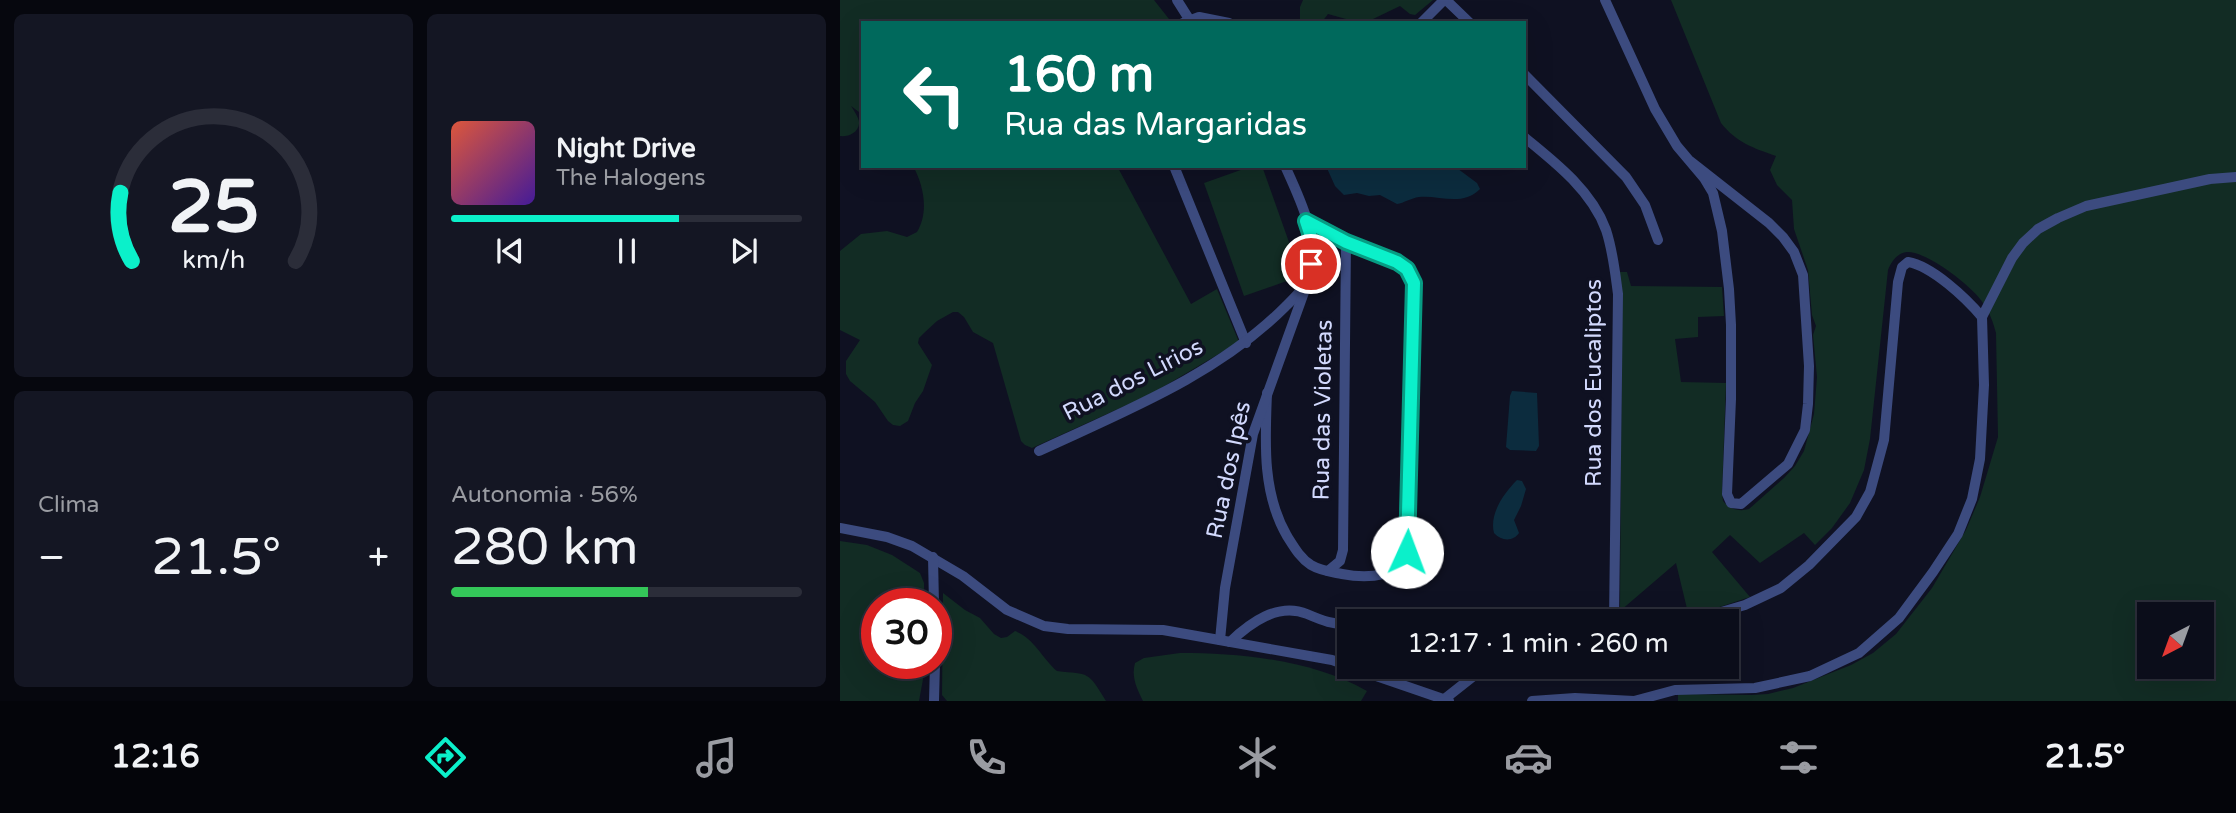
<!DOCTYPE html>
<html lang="pt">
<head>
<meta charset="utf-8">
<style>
	body { margin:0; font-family:"Varela Round",sans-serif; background:#141623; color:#f1f3f6; height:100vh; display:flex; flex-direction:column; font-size:26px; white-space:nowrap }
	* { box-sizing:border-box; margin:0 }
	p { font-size:23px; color:#9a9ca2 }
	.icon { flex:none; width:38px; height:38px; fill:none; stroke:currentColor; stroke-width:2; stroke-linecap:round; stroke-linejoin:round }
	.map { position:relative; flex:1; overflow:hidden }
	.panel { display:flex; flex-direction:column; gap:14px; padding:14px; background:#06070e; width:840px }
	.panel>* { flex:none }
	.guide { position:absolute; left:21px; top:21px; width:665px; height:147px; border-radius:0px; box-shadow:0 7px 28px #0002,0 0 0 2px #2b2d39; background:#00695c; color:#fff; overflow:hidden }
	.needle { width:46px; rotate:221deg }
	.buttons { position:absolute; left:1297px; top:602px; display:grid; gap:14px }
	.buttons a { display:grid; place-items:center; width:77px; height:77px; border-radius:0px; background:#0b0d1a; box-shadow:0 7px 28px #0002,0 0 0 2px #2b2d39; font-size:35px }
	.speed { position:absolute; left:21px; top:588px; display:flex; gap:14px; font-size:35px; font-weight:700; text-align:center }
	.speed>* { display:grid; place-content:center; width:91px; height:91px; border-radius:50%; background:#0b0d1a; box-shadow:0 7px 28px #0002,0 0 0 2px #2b2d39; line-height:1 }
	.speed .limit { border:10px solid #d22; background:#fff; color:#111 }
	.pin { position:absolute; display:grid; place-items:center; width:60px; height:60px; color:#fff; margin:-30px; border:4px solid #fff; border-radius:50%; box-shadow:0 2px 7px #0007 }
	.me { position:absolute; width:77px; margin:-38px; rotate:2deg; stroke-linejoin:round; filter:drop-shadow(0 0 5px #0008) }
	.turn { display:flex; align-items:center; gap:24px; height:147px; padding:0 28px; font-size:32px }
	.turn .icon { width:91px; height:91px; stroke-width:2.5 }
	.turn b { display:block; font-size:49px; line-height:60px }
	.big { font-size:52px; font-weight:600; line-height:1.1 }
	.panel .tile { flex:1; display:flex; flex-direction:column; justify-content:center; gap:10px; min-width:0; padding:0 24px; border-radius:10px; background:#141623 }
	.panel .dial { align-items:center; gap:0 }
	.dial svg { height:182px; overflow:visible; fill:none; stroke:#2b2d39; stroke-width:7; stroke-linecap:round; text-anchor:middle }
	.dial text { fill:#f1f3f6; stroke:none }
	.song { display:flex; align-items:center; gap:21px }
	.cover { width:84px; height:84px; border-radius:10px; background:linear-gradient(135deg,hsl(10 70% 55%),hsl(260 70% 35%)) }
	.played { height:7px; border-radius:4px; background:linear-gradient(90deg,#0bf0ca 65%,#2b2d39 65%) }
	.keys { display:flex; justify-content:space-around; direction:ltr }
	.heat { display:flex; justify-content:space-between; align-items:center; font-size:38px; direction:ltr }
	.charge { height:10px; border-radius:5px; background:linear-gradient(90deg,#34c759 56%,#2b2d39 0) }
	.panel .tiles { flex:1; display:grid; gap:14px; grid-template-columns:repeat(2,1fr) }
	.trip { position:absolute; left:497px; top:609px; width:402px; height:70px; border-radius:0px; background:#0b0d1a; box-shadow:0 7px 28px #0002,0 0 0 2px #2b2d39; font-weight:600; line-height:70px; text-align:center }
	.tabs { display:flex; height:112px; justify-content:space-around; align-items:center; background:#04050a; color:#9a9ca2 }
	.tabs .icon { width:49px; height:49px }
	.tabs .active { color:#0bf0ca }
	.tabs b { font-size:32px; color:#f1f3f6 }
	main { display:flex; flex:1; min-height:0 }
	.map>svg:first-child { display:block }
	.green { fill:#122c24; fill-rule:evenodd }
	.water { fill:#0c2c3e }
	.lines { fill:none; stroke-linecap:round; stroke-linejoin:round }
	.street { stroke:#3c4b7f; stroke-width:10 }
	.route-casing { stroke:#079c83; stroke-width:18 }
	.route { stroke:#0bf0ca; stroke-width:12 }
	.labels { text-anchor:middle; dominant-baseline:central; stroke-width:7; stroke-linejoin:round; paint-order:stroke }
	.street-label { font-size:23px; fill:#d2d9fd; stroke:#0f1122 }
</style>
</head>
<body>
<main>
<section class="panel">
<div class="tiles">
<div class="tile dial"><svg viewBox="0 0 100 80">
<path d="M14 69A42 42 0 1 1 86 69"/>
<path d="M14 69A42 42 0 0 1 9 39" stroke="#0bf0ca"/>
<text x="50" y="56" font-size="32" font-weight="700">25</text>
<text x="50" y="72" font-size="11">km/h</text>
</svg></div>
<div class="tile">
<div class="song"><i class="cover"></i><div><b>Night Drive</b><p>The Halogens</p></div></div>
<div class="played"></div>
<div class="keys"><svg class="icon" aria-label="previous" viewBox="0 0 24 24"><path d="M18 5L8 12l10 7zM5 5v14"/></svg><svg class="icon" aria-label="pause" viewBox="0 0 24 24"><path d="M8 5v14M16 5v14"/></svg><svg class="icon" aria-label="next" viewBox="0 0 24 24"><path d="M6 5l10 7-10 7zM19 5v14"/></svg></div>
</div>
<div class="tile"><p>Clima</p>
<div class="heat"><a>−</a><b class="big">21.5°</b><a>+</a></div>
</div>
<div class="tile"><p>Autonomia · 56%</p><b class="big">280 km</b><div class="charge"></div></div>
</div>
</section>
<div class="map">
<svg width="1396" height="701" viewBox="0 0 1396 701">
	<rect width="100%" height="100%" fill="#0f1122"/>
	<g class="green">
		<path d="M0 0H314L329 19 316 23H23V115L11 106C14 111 20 119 19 124 18 133 8 137 0 136Z"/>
		<polygon points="463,0 593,0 575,15 570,14 560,6 533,19 506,19 488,14 481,23 460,23 460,7"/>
		<path d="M831 0H1396V701H838V694L911 695 928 694 953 688 1011 665 1033 653 1056 634 1092 588 1126 530 1140 497 1158 437 1156 333C1153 322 1150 313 1143 303 1133 287 1087 251 1067 252 1057 253 1051 262 1048 270L1030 439 1024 470 1010 503 992 528 975 545 964 533 920 563 890 535 872 552 910 597 849 617 836 563 780 611 782 293 779 272H787L791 286 882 287 884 316 858 317V337L835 339 841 382 886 383 882 493 883 501C889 509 899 512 909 509L944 478 955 466 964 451 974 414 977 377 973 335 976 326 972 315 968 270 954 229 952 200 937 185 930 170 936 156C913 148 896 142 881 123ZM1309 614H1362V667H1309Z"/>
		<path d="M73 166H277L351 304 377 289 399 342 311 394 192 448 185 445 181 441 153 343 133 332 124 317 118 312H113L97 321 84 333 79 338 78 343 92 365 83 391 75 403 68 421 60 426 53 425 48 421 35 402 10 381 6 374V361L20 340 0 330V251L21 234 47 231 67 237 77 232C89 212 84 186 73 166Z"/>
		<polygon points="412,166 422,166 461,276 404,296 364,183"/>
		<polygon points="0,541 27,545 52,555 80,573 84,583 84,604 37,604 37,663 86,663 79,701 0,701"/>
		<path d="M103 593 125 610 140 618 154 634 161 638 167 637 175 631C194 638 202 658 217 671 250 675 247 670 266 701H107L102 695Z"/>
		<path d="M340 653C402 653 472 660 527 691L521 701H303C297 689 291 677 295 663L304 658Z"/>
	</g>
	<g class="water">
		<path d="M486 166H614L637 183 640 189C622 207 600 195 579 197 571 198 564 203 557 204L540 195 529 196 517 193 504 195 495 186Z"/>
		<polygon points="672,391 697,393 699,446 696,451 670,450 666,447 670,396"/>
		<path d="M677 480 682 481 686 489 681 506 674 520 679 533C673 542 661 541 654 533 649 514 664 493 677 480Z"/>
	</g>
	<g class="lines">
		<g class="street">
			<polyline points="337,0 349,19"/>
			<polyline points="606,0 630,23"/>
			<polyline points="765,0 815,109 837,146 864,178 873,193 882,231 889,289 891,325 891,399 887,494 891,503 901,504 948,464 965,430 968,404 969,366 963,275 954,252 943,237 929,223 850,161"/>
			<polyline points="343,23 359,17 389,23"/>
			<polyline points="581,23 604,0"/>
			<polyline points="684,74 786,177 805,205 818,240"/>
			<path d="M684 137C715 162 752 191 766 230 773 251 775 272 778 294L774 621"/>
			<polyline points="334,166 406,343"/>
			<path d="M427 393C425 442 422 493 447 536 454 547 460 558 471 565 481 571 492 572 502 574 522 578 542 578 560 567L567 553 569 540 574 283 567 269 557 262 506 241 466 221"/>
			<path d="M199 451C285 411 377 375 445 307 454 298 467 286 470 273 480 239 459 197 445 166"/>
			<polyline points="0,528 47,537 72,546 123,576 167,610 204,626 228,629 323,630 492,660 509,666"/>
			<polyline points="93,557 94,604"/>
			<polyline points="488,571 500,561 503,550 506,241"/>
			<polyline points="513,621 524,615"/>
			<path d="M851 621 905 605 941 588 969 565 1016 517 1030 492 1044 440 1058 282 1062 267 1068 262C1092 266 1126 298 1142 317"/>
			<polyline points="380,640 385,588 413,434 467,284"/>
			<path d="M390 642C410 623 438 602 467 614 481 620 495 626 509 623"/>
			<polyline points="510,667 609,701"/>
			<polyline points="94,701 95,663"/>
			<polyline points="602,701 645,667"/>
			<polyline points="692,701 735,698 794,701 835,690 915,688 970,676 1019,653 1059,618 1093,572 1118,534 1132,499 1140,459 1144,385 1142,317 1172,258 1183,243 1198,229 1218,218 1246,206 1370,179 1396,177"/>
		</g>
	</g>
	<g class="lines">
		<defs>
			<polyline id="route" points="471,264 470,233 466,221 506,242 557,262 567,269 574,283 567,552"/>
		</defs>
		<use href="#route" class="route-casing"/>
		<use href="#route" class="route"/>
	</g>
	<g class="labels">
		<g class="street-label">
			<text transform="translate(293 380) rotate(-27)">Rua dos Lirios</text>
			<text transform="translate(754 383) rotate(-90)">Rua dos Eucaliptos</text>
			<text transform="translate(483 410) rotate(-89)">Rua das Violetas</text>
			<text transform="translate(389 470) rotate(-78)">Rua dos Ipês</text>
		</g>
	</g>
</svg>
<div class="buttons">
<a><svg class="needle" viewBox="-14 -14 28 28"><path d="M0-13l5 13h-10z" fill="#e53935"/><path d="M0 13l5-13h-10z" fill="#9a9ca2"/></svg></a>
</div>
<div class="speed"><div class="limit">30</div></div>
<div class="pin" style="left:471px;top:264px;background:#d93025"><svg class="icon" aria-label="arrive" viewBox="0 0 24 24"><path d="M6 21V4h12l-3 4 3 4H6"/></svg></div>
<svg class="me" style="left:567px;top:552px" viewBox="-20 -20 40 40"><circle r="19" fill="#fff"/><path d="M0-13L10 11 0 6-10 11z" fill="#0bf0ca"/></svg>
<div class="trip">12:17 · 1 min · 260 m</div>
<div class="guide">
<div class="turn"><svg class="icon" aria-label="left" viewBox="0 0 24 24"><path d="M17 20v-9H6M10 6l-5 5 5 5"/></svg><div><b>160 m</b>Rua das Margaridas</div></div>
</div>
</div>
</main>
<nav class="tabs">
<b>12:16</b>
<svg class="icon active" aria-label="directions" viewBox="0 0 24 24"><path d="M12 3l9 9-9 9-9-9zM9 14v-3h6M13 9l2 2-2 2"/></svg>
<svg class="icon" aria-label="music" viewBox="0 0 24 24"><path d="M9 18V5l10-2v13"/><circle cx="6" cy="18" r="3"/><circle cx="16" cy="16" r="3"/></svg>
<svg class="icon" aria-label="phone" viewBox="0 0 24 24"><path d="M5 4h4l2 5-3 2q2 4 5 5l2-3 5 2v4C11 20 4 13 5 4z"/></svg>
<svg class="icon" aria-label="climate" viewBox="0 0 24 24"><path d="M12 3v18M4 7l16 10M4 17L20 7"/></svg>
<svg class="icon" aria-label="car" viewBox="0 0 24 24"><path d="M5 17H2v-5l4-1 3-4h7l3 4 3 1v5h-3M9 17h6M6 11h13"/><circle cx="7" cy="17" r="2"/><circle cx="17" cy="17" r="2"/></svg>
<svg class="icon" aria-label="filters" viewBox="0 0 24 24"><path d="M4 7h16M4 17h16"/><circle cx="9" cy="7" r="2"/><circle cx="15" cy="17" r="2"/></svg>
<b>21.5°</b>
</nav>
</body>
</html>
